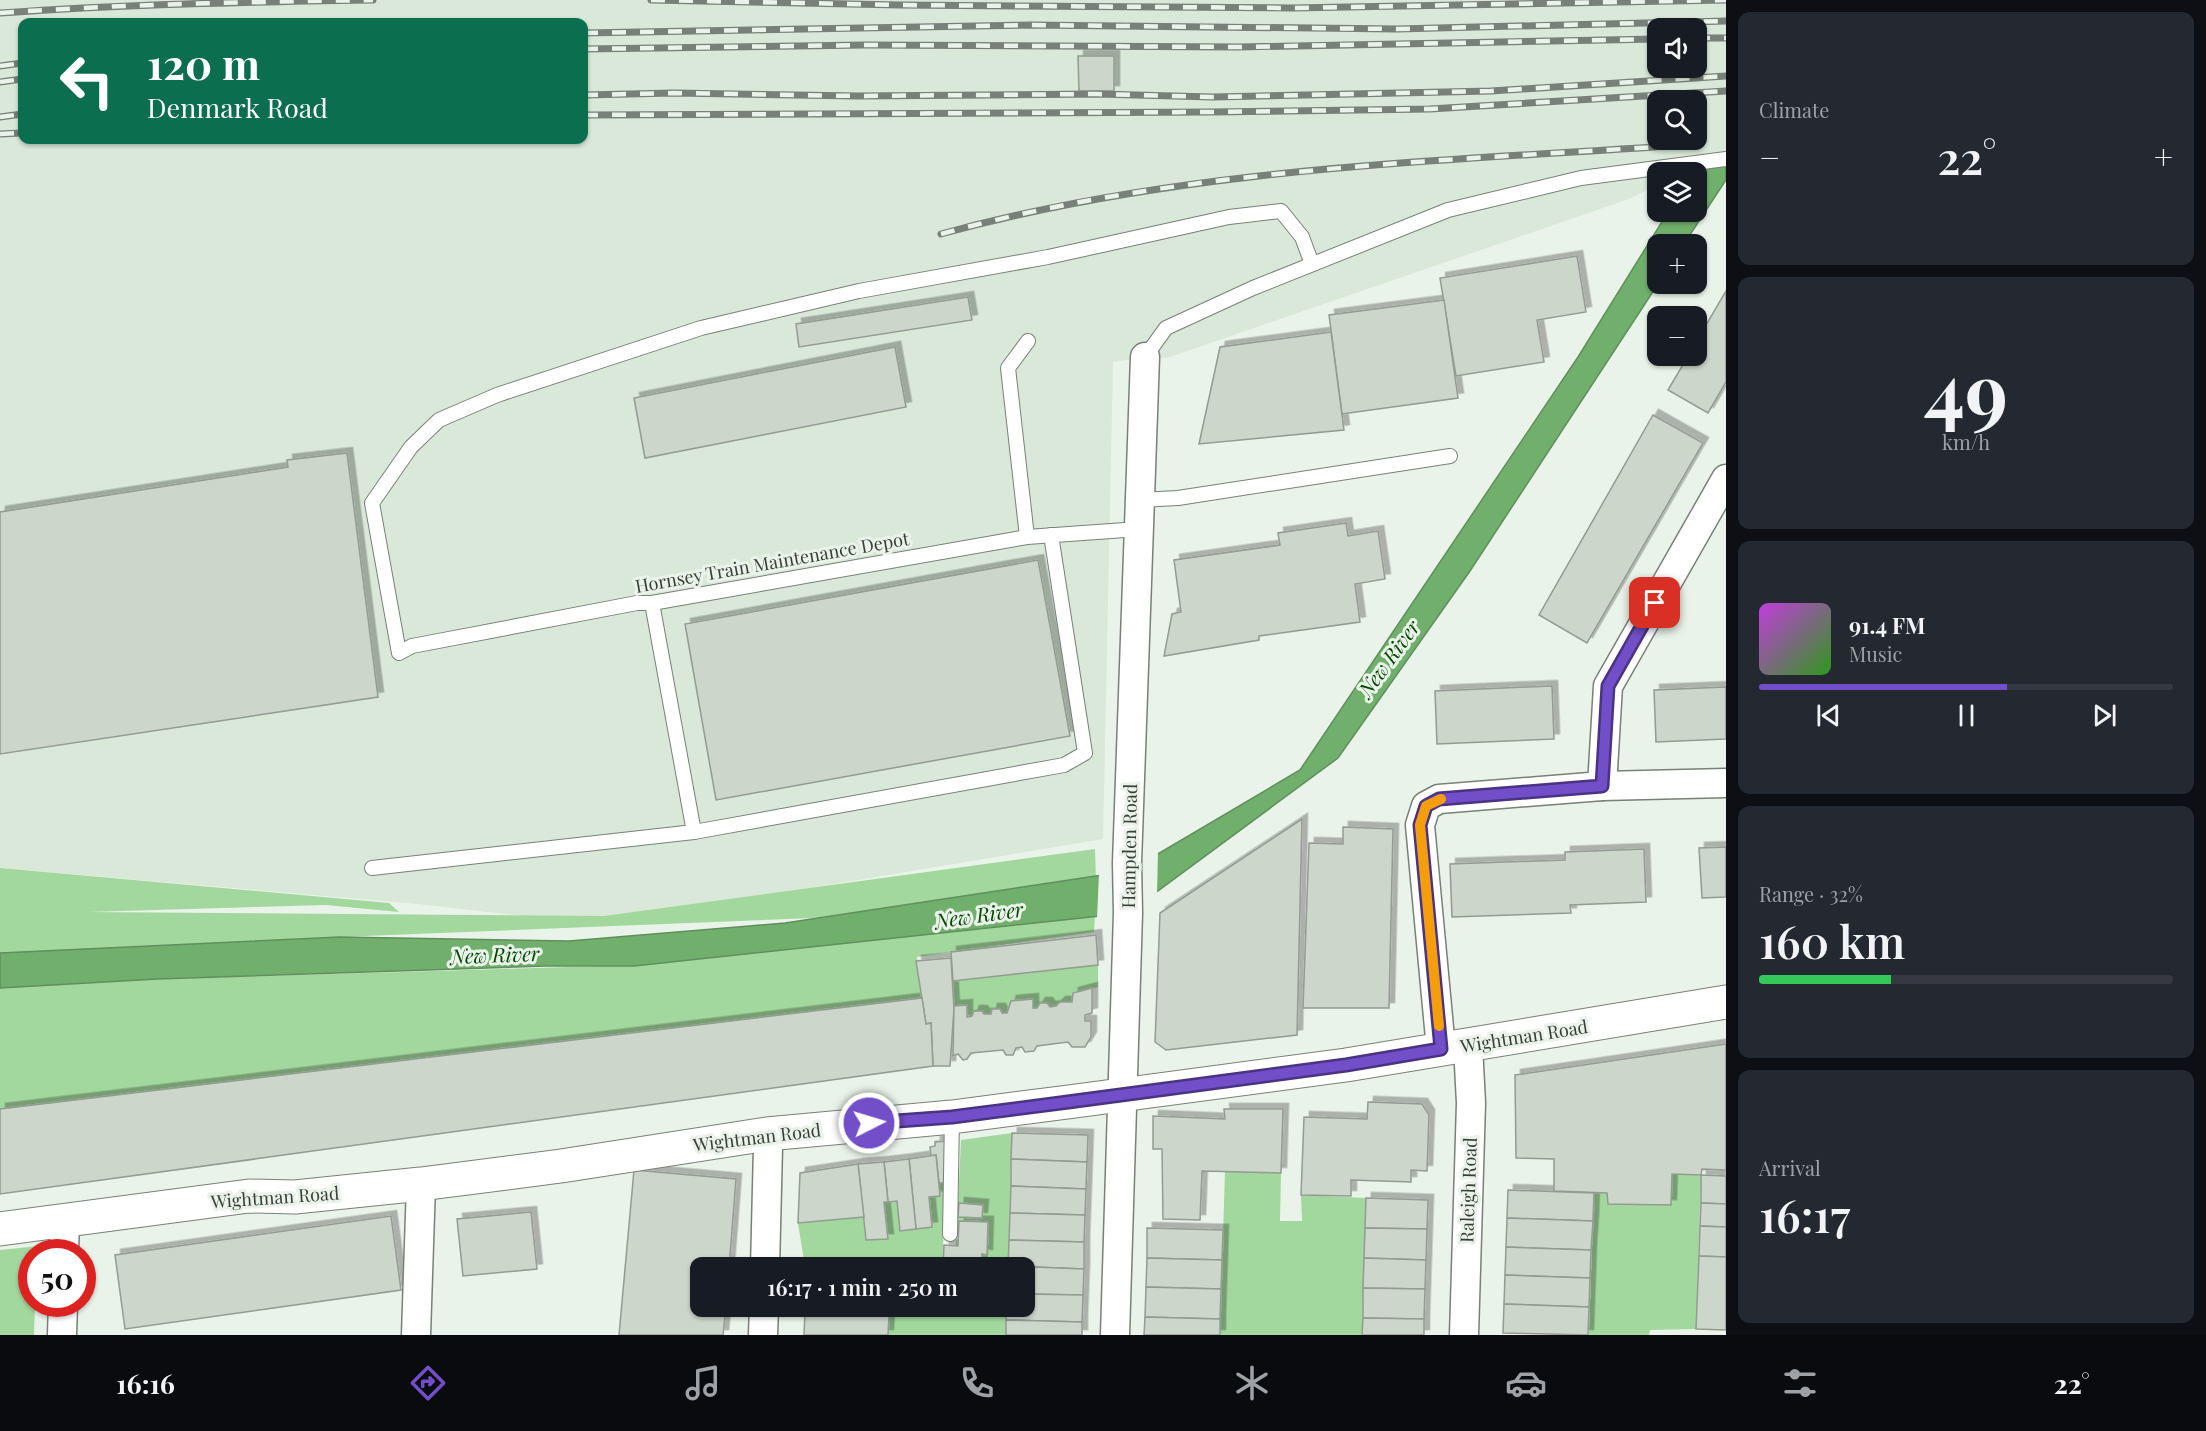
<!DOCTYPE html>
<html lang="en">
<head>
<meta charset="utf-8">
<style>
	body { margin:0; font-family:"Playfair Display",serif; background:#242831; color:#f1f3f6; height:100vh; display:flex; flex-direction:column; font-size:22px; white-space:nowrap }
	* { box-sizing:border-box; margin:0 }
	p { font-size:20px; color:#9ea1a6 }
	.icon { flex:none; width:33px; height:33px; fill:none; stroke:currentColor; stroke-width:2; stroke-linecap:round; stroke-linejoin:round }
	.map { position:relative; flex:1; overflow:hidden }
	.side { display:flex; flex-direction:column; gap:12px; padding:12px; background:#0d0f14; width:480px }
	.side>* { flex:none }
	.hud { position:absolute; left:18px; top:18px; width:570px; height:126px; border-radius:12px; box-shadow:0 2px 4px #0004; background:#0b6e4f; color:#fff; overflow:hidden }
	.buttons { position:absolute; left:1647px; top:18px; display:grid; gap:12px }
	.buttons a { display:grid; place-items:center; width:60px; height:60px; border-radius:12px; background:#171b24; box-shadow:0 2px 4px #0004; font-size:30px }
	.speed { position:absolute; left:18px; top:1239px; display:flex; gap:12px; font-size:30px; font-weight:700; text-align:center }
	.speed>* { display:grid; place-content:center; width:78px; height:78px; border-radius:50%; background:#171b24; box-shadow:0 2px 4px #0004; line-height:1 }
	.speed .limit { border:9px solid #d22; background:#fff; color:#111 }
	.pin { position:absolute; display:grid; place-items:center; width:51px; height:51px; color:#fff; margin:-26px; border-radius:12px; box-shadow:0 3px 9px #0006 }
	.me { position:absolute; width:66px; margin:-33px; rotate:85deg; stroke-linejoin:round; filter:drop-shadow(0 0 4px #0008) }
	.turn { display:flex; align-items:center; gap:21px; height:126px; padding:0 30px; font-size:27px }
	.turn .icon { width:78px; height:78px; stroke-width:2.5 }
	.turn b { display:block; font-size:42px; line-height:51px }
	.big { font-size:45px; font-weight:600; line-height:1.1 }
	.side .widget { flex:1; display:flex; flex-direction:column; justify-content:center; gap:9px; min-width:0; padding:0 21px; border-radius:12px; background:#242831 }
	.side .dial { align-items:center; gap:0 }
	.dial b { font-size:78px; line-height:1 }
	.song { display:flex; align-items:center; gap:18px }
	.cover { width:72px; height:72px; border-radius:9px; background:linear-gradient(135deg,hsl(290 70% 55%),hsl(110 70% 35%)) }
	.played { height:6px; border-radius:3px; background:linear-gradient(90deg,#724fc8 60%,#363941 60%) }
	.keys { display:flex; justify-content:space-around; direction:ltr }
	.heat { display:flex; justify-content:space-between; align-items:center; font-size:33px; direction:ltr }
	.charge { height:9px; border-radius:4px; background:linear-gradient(90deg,#34c759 32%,#363941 0) }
	.trip { position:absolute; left:690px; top:1257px; width:345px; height:60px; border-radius:12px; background:#171b24; box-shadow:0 2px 4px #0004; font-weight:600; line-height:60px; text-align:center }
	.tabs { display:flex; height:96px; justify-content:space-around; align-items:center; background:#090b0e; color:#9ea1a6 }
	.tabs .icon { width:42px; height:42px }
	.tabs .selected { color:#724fc8 }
	.tabs b { font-size:27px; color:#f1f3f6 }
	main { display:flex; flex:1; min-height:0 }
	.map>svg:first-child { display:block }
	.built { fill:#d9e8d8; fill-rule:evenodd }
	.green { fill:#a2d89d }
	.water { fill:#71b06c; stroke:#608e5d; stroke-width:1.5 }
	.pier { fill:#eaf3e9 }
	.building { fill:#cdd6cb; stroke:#939b92; stroke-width:1.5; filter:url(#shadow) }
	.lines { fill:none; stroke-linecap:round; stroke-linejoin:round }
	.lane-casing { stroke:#788077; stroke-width:16 }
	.street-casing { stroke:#788077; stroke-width:31 }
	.secondary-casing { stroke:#788077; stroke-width:35 }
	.lane { stroke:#fff; stroke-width:14 }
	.street { stroke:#fff; stroke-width:28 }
	.secondary { stroke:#fff; stroke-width:33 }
	.rail-casing { stroke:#797f79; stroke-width:7 }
	.rail { stroke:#eaf3e9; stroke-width:4.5; stroke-dasharray:14; stroke-linecap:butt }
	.route-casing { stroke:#4a3382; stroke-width:15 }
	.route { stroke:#724fc8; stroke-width:10 }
	.slow { stroke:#f59e0b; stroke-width:10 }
	.labels { text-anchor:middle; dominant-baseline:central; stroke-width:6; stroke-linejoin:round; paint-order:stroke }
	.street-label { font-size:18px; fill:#3a3e3a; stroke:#eaf3e9 }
	.water-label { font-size:20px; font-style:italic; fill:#004800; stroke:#eaf3e9 }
</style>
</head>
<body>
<main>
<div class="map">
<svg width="1726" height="1335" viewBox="0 0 1726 1335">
	<defs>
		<filter id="shadow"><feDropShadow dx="5.5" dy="-5.5" stdDeviation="0" flood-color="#0004"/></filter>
	</defs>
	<rect width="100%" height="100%" fill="#eaf3e9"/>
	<path class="built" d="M0 0H1726V173L1658 172 1657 185 1629 199 1167 358 1145 357 1113 362 1103 839 673 911 557 920 418 904 0 868ZM22 22H584V140H22ZM1658 28H1696V68H1658ZM1658 100H1696V140H1658Z"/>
	<g class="green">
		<polygon points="1095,849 1096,882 812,918 340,937 0,955 0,868 389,903 399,912 326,905 88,912 604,916"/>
		<polygon points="1095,916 1094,932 917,957 922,998 0,1109 0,988 157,979 638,965"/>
		<polygon points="1098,965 1098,987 1073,993 1072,1002 1060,1002 1056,1006 1050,1007 1047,1003 1041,1003 1037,1008 1033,1008 1033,999 1011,1001 1007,1013 1002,1013 1000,1009 992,1010 991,1014 984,1014 981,1011 974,1011 972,1016 969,1017 966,1005 954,1006 953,981"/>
		<polygon points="1012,1133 1008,1267 805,1267 798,1223 864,1217 866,1240 888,1239 884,1202 897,1201 901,1230 932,1227 929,1197 940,1196 939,1183 947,1183 943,1245 956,1246 961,1140"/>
		<polygon points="1225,1171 1281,1173 1280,1221 1302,1221 1301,1195 1366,1198 1362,1335 1220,1335"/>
		<polygon points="1672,1174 1701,1175 1696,1329 1650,1330 1649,1335 1589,1335 1594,1193 1607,1193 1608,1204"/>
		<polygon points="39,1246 39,1252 32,1252 32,1304 35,1304 34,1335 0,1335 0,1250"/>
		<polygon points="890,1307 1007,1307 1006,1335 888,1335"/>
	</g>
	<polygon class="water" points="1726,159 1726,180 1684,244 1658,244 1658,284 1470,571 1338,758 1128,913 634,966 545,966 157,979 0,988 0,953 340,937 569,941 785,923 1129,871 1300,770 1578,357 1668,212 1696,212 1696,172 1692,172 1699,162"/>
	<polygon class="pier" points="1158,850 1157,896 1130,916 1097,919 1099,873 1128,868"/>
	<g class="building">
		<polygon points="1078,56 1114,56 1114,91 1079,91"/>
		<polygon points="1577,256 1586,312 1537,320 1544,362 1456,376 1440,278"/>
		<polygon points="1726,291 1726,382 1708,413 1668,390 1688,356 1696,356 1696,342"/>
		<polygon points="968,297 972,320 799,347 796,324"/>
		<polygon points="1444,300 1458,398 1342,414 1329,315"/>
		<polygon points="1331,332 1344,430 1199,444 1220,347"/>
		<polygon points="895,347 906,407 645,458 634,398"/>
		<polygon points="1653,415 1703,443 1587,643 1539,615"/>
		<polygon points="347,453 378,697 0,754 0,512 288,467 287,460"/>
		<polygon points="1346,523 1348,536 1378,531 1385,579 1355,584 1360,622 1259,636 1259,640 1164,656 1172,614 1181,612 1174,560 1280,545 1278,533"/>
		<polygon points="1038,560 1070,736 716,800 685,624"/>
		<polygon points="1552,686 1554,739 1437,744 1435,691"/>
		<polygon points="1726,687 1726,739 1656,742 1654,690"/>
		<polygon points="1302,819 1297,1035 1166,1050 1155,1042 1160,913"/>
		<polygon points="1343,827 1393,829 1389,1008 1303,1008 1309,843 1343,844"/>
		<polygon points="1726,847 1726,897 1702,898 1699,848"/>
		<polygon points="1644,849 1646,902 1570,905 1571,913 1452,917 1450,864 1565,860 1565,852"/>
		<polygon points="1096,935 1098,965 953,981 951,952"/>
		<polygon points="951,958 954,1009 950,1066 933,1066 931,1023 926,1024 916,961"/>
		<polygon points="1092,988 1092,1013 1085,1015 1085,1021 1091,1021 1091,1037 1085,1047 1072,1047 1068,1042 1037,1046 1034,1051 1025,1052 1022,1047 1016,1048 1013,1055 1006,1055 1003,1050 971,1053 967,1059 963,1060 958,1054 953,1056 954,1006 967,1005 967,1017 972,1016 974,1011 982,1011 984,1014 991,1014 992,1009 1000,1009 1002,1013 1007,1013 1011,1001 1033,999 1033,1008 1037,1008 1040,1003 1047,1003 1050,1007 1056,1006 1060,1002 1072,1002 1073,993"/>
		<polygon points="922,998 926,1024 931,1023 933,1066 0,1194 0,1109"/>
		<polygon points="1726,1044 1726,1170 1702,1169 1701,1175 1672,1174 1671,1205 1608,1204 1607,1193 1554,1191 1554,1159 1516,1158 1515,1075"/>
		<polygon points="1368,1102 1422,1104 1429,1115 1427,1171 1411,1170 1411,1182 1351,1180 1351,1196 1301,1195 1304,1117 1367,1119"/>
		<polygon points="1224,1109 1283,1109 1281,1173 1202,1171 1200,1220 1163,1219 1162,1149 1153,1149 1153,1116 1225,1119"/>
		<polygon points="1012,1133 1088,1135 1087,1162 1011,1159"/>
		<polygon points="947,1141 947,1183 939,1183 936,1155 931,1156 930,1147 935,1146 935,1142"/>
		<polygon points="936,1155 940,1196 929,1197 932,1227 916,1229 909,1159"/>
		<polygon points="909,1159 916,1229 900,1231 897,1201 888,1202 884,1162"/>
		<polygon points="1011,1159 1087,1162 1086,1189 1011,1186"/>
		<polygon points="884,1162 888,1202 884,1202 888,1239 866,1240 858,1164"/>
		<polygon points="858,1164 864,1217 798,1223 800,1173"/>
		<polygon points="634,1170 736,1179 729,1268 700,1268 700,1306 726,1306 723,1335 619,1335"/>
		<polygon points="1701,1175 1726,1176 1726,1204 1701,1203"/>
		<polygon points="1011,1186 1086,1189 1085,1215 1010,1213"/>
		<polygon points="1508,1190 1594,1193 1593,1221 1507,1218"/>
		<polygon points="1366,1198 1428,1200 1427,1229 1365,1228"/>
		<polygon points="959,1203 983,1205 982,1218 958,1217"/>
		<polygon points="1701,1203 1726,1204 1726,1227 1700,1226"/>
		<polygon points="531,1212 537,1269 463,1276 457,1219"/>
		<polygon points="1010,1213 1085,1215 1084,1242 1009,1240"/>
		<polygon points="391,1216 401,1290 125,1329 115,1255"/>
		<polygon points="1507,1218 1593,1221 1591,1250 1506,1247"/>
		<polygon points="959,1221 988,1222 987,1255 982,1254 981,1268 943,1268 944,1245 958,1246"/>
		<polygon points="1700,1226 1726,1227 1726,1257 1699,1256"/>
		<polygon points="1147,1228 1223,1230 1222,1260 1147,1258"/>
		<polygon points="1365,1228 1427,1229 1426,1260 1364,1258"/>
		<polygon points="1009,1240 1084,1242 1084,1269 1008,1266"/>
		<polygon points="1506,1247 1591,1250 1590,1278 1505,1275"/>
		<polygon points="1699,1256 1726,1257 1726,1330 1696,1329"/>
		<polygon points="1147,1258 1222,1260 1221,1289 1146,1287"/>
		<polygon points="1364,1258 1426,1260 1425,1289 1363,1288"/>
		<polygon points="1008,1266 1084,1269 1083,1295 1024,1294 1024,1268"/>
		<polygon points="1505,1275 1590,1278 1589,1307 1504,1304"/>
		<polygon points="1146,1287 1221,1289 1220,1319 1145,1317"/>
		<polygon points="1363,1288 1425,1289 1424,1319 1363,1318"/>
		<polygon points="1024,1294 1083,1295 1082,1322 1006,1320 1007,1306 1024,1306"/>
		<polygon points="1504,1304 1589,1307 1588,1335 1503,1333"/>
		<polygon points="805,1306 889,1306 889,1315 805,1312"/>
		<polygon points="805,1312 889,1315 888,1335 804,1335"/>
		<polygon points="1145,1317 1220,1319 1220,1335 1144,1335"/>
		<polygon points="1363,1318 1424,1319 1424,1335 1362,1335"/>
		<polygon points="1006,1320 1082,1322 1082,1335 1006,1335"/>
	</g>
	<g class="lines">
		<defs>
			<g id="lane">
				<polyline points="1145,357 1166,328 1253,288 1448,210 1581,178 1726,159"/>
				<polyline points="1139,500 1178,498 1450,456"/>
				<polyline points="1139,529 1027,537 652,603 637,603 412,646 399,653 372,503 411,447 439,420 497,395 701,328 859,291 1048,257 1229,217 1281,211 1302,237 1312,264"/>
				<polyline points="1027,537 1008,368 1028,341"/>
				<polyline points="652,603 694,832 1064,765 1085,753 1051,535"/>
				<polyline points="372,868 694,832"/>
				<polyline points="950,1234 952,1117"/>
			</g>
			<g id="street">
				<polyline points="1602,786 1726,783"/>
				<polyline points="1441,1049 1420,825 1426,806 1439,799 1602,786 1608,686 1726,479"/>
				<polyline points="64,1252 65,1220"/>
				<polyline points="765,1268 768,1147 767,1134"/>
				<polyline points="62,1335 63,1304"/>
				<polyline points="416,1335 421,1184"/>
				<polyline points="763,1335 764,1306"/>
				<polyline points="1115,1335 1128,913 1127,863 1145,357"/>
				<polyline points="1464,1335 1471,1103 1468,1046"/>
			</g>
			<polyline id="secondary" points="0,1229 249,1196 295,1197 421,1184 561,1166 767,1134 952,1117 1068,1102 1346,1065 1726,1002"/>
		</defs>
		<use href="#lane" class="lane-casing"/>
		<use href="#street" class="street-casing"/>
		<use href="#secondary" class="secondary-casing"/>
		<use href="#lane" class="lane"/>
		<use href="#street" class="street"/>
		<use href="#secondary" class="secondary"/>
		<defs>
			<g id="rail">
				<polyline points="651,0 900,5 1293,8 1726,0"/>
				<path d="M0 13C124 4 249 2 373 0"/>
				<polyline points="584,33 1031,25 1397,29 1726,21"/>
				<polyline points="1696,38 1726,38"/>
				<polyline points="584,49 865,45 1238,47 1658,39"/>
				<polyline points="0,66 22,63"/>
				<polyline points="0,82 22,79"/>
				<polyline points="584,95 674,93 858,96 1097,94 1213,97 1491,91 1726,76"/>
				<polyline points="584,115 1211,112 1430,109 1726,91"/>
				<polyline points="0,117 22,114"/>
				<polyline points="0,134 22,133"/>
				<path d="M941 234C1173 170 1416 162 1655 147"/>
			</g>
		</defs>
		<use href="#rail" class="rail-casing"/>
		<use href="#rail" class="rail"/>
	</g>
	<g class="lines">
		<defs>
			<polyline id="route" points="869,1123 952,1117 1068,1102 1346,1065 1441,1049 1420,825 1426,806 1439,799 1602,786 1608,686 1655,603"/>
		</defs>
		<use href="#route" class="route-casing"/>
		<use href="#route" class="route"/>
		<polyline class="slow" points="1439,1026 1420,825 1426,806 1441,799"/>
	</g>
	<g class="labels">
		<g class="street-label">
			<text transform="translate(772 562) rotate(-10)">Hornsey Train Maintenance Depot</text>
			<text transform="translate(1129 846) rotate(-89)">Hampden Road</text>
			<text transform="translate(1524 1036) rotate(-9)">Wightman Road</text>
			<text transform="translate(757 1137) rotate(-7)">Wightman Road</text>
			<text transform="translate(1468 1190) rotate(-88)">Raleigh Road</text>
			<text transform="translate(275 1197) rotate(-4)">Wightman Road</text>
		</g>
		<g class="water-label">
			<text transform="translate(1388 658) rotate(-54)">New River</text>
			<text transform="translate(979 914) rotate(-8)">New River</text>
			<text transform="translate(495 954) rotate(-2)">New River</text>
		</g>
	</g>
</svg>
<div class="buttons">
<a><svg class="icon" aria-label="sound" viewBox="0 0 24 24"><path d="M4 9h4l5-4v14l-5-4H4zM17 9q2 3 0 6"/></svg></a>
<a><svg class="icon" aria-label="search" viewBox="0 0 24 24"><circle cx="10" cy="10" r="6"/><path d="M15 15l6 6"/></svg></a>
<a><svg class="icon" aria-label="layers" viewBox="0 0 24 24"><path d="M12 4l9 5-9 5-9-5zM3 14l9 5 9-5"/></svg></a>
<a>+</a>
<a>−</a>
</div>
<div class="speed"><div class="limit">50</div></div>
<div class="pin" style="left:1655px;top:603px;background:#d93025"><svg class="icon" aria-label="arrive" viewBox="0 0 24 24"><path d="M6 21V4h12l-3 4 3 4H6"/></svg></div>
<svg class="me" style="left:869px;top:1123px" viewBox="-20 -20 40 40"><circle r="17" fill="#724fc8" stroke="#fff" stroke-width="3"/><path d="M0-11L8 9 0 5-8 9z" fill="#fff"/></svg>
<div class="trip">16:17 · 1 min · 250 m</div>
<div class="hud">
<div class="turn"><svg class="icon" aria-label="left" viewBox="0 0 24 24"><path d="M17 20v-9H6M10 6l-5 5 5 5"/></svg><div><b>120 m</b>Denmark Road</div></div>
</div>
</div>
<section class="side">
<div class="widget"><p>Climate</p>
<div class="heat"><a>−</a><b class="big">22°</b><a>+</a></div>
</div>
<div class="widget dial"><b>49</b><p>km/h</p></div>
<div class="widget">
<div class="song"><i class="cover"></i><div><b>91.4 FM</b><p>Music</p></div></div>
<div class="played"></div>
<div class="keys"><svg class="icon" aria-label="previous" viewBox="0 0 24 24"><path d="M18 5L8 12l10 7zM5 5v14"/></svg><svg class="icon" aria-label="pause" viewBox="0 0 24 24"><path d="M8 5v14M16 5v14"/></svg><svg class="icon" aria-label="next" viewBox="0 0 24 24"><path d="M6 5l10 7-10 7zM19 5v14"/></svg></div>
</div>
<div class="widget"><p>Range · 32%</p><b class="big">160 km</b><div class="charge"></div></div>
<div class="widget"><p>Arrival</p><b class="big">16:17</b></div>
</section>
</main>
<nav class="tabs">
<b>16:16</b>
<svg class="icon selected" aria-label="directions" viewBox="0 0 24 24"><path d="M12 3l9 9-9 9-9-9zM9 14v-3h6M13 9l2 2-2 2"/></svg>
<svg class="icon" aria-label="music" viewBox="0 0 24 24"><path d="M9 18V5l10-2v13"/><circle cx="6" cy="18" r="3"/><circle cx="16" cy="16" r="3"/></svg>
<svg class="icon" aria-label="phone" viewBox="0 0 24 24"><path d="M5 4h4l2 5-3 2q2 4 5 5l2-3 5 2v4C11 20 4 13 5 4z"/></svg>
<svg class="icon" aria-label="climate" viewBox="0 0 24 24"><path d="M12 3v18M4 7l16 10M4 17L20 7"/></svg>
<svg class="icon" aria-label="car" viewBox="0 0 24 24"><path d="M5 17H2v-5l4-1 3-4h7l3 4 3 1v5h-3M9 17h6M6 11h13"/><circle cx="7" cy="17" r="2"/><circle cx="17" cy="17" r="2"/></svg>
<svg class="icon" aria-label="filters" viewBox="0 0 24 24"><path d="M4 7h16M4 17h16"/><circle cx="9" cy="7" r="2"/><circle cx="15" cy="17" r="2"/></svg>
<b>22°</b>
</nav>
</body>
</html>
